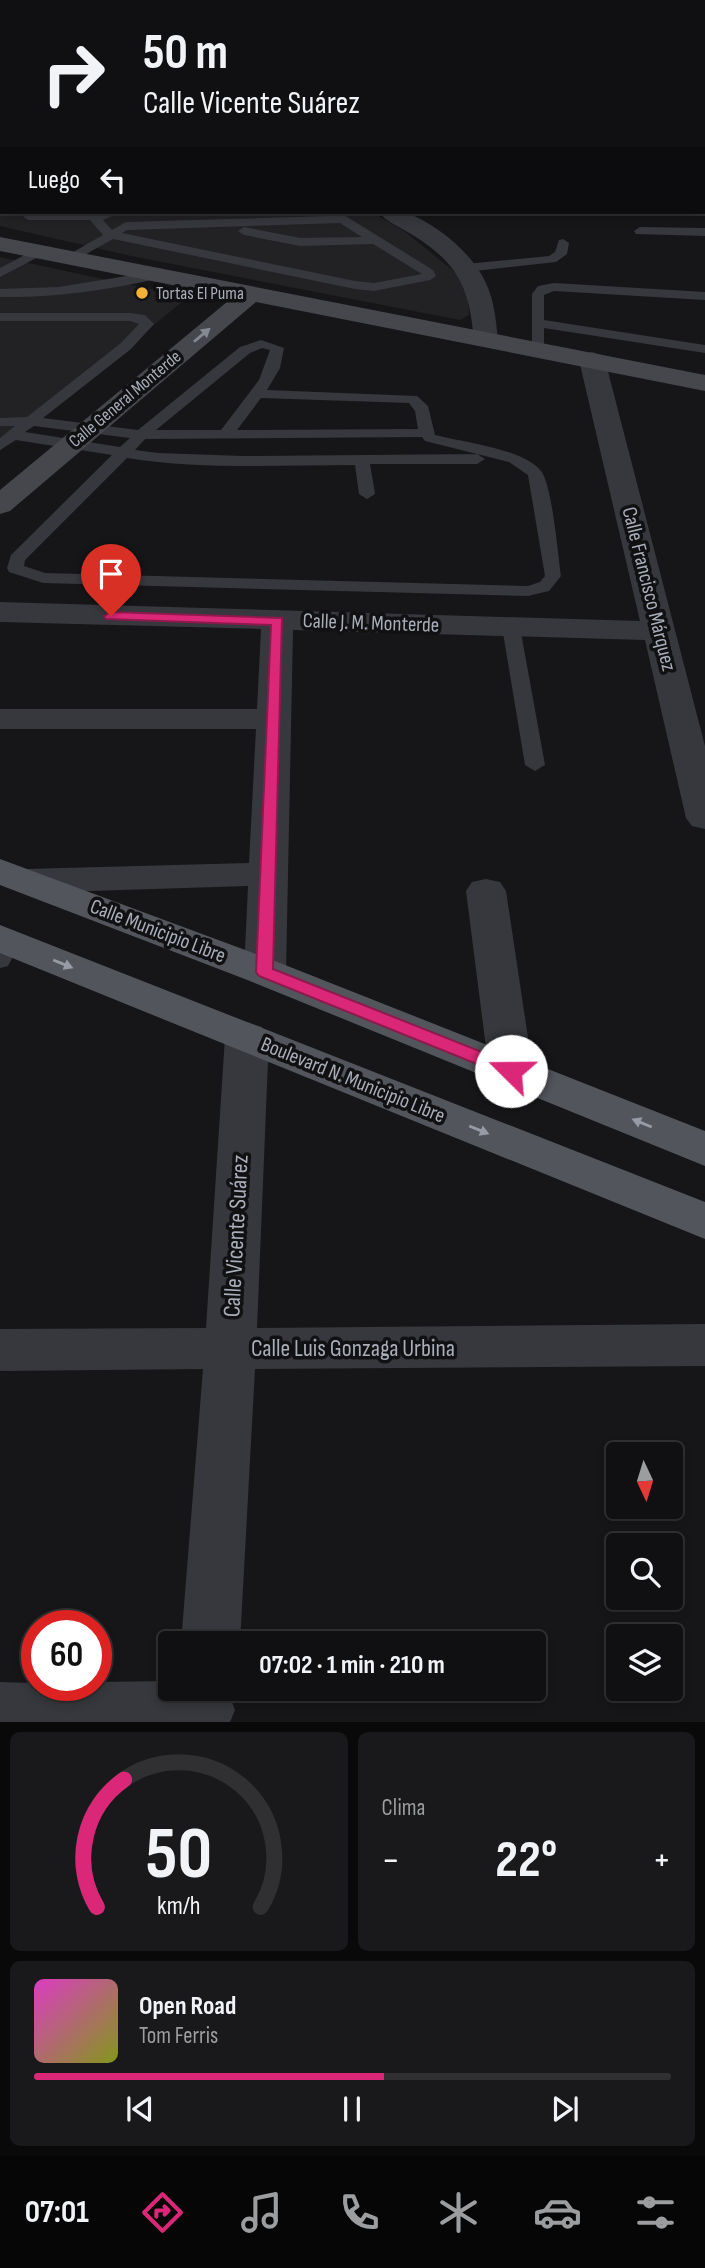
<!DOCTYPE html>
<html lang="es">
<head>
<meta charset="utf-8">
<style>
	body { margin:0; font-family:"Sofia Sans Condensed",sans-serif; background:#19191b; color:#f1f3f6; height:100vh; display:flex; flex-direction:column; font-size:26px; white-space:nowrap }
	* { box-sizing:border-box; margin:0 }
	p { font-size:23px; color:#9c9d9f }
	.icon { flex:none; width:38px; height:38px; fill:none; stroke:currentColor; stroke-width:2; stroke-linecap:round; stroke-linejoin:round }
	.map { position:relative; height:1722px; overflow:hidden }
	.drawer { display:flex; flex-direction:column; gap:10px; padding:10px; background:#09090a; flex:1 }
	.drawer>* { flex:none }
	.top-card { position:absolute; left:0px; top:0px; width:705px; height:214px; box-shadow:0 4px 10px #0003,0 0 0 2px #303032; background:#101012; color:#f1f3f6; overflow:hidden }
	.needle { width:46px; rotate:176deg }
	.tools { position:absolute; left:606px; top:1442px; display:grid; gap:14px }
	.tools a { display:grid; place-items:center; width:77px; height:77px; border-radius:7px; background:#101012; box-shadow:0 4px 10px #0003,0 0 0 2px #303032; font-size:35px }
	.speed { position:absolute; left:21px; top:1610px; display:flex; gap:14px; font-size:35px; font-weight:700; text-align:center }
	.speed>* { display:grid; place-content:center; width:91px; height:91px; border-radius:50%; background:#101012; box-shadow:0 4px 10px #0003,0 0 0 2px #303032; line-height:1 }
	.speed .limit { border:10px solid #d22; background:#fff; color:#111 }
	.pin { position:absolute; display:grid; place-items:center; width:60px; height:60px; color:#fff; margin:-72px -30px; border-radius:50% 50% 50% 0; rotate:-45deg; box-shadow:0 0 7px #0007 }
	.pin .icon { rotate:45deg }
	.me { position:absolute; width:77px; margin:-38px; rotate:292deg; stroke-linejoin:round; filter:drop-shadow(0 0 5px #0008) }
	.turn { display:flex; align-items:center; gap:24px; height:147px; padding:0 28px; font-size:32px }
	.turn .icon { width:91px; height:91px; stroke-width:2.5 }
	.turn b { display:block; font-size:49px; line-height:60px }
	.then { display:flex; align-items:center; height:66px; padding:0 28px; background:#0003; gap:14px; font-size:26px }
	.big { font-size:52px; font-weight:700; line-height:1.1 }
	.drawer .card { flex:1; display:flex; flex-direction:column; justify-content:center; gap:10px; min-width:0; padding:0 24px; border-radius:10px; background:#19191b }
	.drawer .dial { align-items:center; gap:0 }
	.dial svg { height:182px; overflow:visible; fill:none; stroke:#303032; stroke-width:7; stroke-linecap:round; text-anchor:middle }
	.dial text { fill:#f1f3f6; stroke:none }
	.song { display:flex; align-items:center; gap:21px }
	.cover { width:84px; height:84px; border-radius:10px; background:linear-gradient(135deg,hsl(310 70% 55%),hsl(70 70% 35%)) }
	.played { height:7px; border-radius:4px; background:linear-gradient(90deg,#db2777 55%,#303032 55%) }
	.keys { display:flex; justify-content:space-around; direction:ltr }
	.heat { display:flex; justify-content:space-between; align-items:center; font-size:38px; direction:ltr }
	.drawer .tiles { flex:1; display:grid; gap:10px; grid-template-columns:1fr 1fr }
	.card:last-child { grid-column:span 2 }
	.trip { position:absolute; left:158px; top:1631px; width:388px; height:70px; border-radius:7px; background:#101012; box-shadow:0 4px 10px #0003,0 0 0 2px #303032; font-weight:700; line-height:70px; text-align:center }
	.tab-bar { display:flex; height:112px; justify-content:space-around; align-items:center; background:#060607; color:#9c9d9f }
	.tab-bar .icon { width:49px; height:49px }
	.tab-bar .current { color:#db2777 }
	.tab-bar b { font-size:32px; color:#f1f3f6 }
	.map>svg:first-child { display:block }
	.built { fill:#222225 }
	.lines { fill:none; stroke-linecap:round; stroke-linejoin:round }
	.stream { stroke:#2c353c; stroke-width:5 }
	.lane { fill:#37383d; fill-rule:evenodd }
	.street { fill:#37383d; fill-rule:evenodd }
	.secondary { fill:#45474d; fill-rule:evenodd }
	.primary { fill:#53555c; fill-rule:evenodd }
	.oneway { fill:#858993 }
	.oneway2 { fill:#979ba6 }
	.route { fill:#db2777; stroke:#8e194d; stroke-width:2 }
	.poi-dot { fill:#f2b134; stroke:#111113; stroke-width:2.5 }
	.labels { text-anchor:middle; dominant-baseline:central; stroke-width:7; stroke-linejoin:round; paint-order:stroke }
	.far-poi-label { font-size:18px; fill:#a8adb8; stroke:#111113; text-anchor:start }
	.far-street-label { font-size:18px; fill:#a8adb8; stroke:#111113 }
	.street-label { font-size:21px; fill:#a8adb8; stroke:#111113 }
	.near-street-label { font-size:24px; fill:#a8adb8; stroke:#111113 }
</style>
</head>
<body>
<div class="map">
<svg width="705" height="1722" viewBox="0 0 705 1722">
	<rect width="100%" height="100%" fill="#161618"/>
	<g class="built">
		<polygon points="323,0 705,0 705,47 704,2"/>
		<polygon points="0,28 2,212 372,212 407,233 467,282 469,315 460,320 131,256 0,226"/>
		<polygon points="0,257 188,297 0,451"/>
	</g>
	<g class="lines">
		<polyline class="stream" points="276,0 289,2"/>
		<g class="lane">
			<polygon points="440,0 449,0 450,2 441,2"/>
			<rect x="704" y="41" width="1" height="6"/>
			<rect x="0" y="180" width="2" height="6"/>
			<polygon points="0,199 2,199 0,206"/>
			<path d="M21 212H106L112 216 103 220 112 230 126 222 329 216 325 212H339L433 270 436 276 430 280 374 291 355 289 113 239 72 262 68 261V255L103 235 90 220H29L25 218ZM340 223 362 237 300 238 244 227 238 231 244 235 300 246 373 244 422 274 374 283 355 281 122 233 127 230Z"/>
			<polygon points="640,227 705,228 705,236 636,234 634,231"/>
			<polygon points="563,239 569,243 567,254 556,262 466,272 460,268 466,264 549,256 555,252 559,240"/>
			<polygon points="38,248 42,249 42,255 0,277 0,268"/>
			<path d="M157 271 161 272V278C109 290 54 298 0 297V289L59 287Z"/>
			<polygon points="554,283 705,292 705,300 554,291 544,295 544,320 705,345 705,353 544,328 544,349 542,352 532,352 532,294 538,286"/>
			<path d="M0 313H130L145 315 154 324 131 349 43 418 138 430 240 347 261 340 284 348 280 368 267 390 417 396 428 406 435 435C462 442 524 449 541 471 552 484 558 555 561 576L549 591 528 596 43 583 9 572 7 568 11 555 112 455 16 440 0 450V438L15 426H0V418L27 417 121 343 139 324 130 321H0ZM262 348 270 350 259 380 221 430H156L250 353ZM261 398 409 403 415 411 418 429 237 430ZM34 426 130 438 120 447 25 432ZM422 437 425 441 509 462 528 475 545 576 540 582 528 586 45 573 24 566 25 560 127 458C202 470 279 465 355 465L359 494 367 499 375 494 370 464H477L485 459 477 454 243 456 158 453 135 450 145 439Z"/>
			<polygon points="511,622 520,627 545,765 535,771 525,765 502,627"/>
			<polygon points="10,935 18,937 21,942 8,966 0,968 0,940"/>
		</g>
		<g class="street">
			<path d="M379 212C387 212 399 210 407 213 436 224 471 252 485 281 494 299 496 320 498 340L495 345 486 347 477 345 474 340C469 286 458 263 411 234 400 227 386 222 379 212Z"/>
			<polygon points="592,352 601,355 605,360 705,746 705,829 692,826 686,818 645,640 293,630 286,972 280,981 265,985 250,981 244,972 248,886 26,893 12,889 6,881 12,873 26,869 249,863 256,729 0,729 0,709 257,709 261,629 0,622 0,602 640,621 579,360 583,355"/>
			<polygon points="486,879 500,882 506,891 533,1071 527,1082 511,1086 495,1082 489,1071 466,891 472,882"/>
			<polygon points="247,1022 262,1027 269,1037 257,1328 705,1324 705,1366 255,1369 240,1643 181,1643 203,1369 0,1371 0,1329 206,1328 225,1037 232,1027"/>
			<polygon points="170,1681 170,1689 227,1689 235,1710 230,1722 0,1722 0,1682 96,1685 96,1682"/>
		</g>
		<g class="secondary">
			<rect x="0" y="19" width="2" height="10"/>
			<rect x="704" y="46" width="1" height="10"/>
			<rect x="704" y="83" width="1" height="11"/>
			<polygon points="0,237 705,375 705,391 256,302 10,511 0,514 0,490 233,297 0,251"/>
		</g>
		<g class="primary">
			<polygon points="0,859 280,963 705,1131 705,1166 250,981 0,885"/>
			<polygon points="0,925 705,1202 705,1239 0,953"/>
		</g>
	</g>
	<defs><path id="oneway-solid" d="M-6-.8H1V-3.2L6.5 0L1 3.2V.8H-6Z" transform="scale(1.75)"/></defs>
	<use class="oneway" href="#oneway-solid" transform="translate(202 335) rotate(-40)"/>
	<g class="oneway2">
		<use href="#oneway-solid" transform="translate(63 964) rotate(22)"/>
		<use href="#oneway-solid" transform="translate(642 1123) rotate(-158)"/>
		<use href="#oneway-solid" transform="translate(479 1130) rotate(22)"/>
	</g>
	<polygon class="route" points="111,612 282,618 273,969 517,1066 520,1071 517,1075 504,1075 259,976 256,972 271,625 106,619 104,616"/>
	<circle class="poi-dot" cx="142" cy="293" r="7"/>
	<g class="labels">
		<g class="far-poi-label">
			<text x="156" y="293">Tortas El Puma</text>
		</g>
		<g class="far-street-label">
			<text transform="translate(125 399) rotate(-40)">Calle General Monterde</text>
		</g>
		<g class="street-label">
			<text transform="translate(649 589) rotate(76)">Calle Francisco Márquez</text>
			<text transform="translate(371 623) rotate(2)">Calle J. M. Monterde</text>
			<text transform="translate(158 931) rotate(21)">Calle Municipio Libre</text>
			<text transform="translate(353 1080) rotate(22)">Boulevard N. Municipio Libre</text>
		</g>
		<g class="near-street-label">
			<text transform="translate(236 1236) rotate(-87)">Calle Vicente Suárez</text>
			<text x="353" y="1348">Calle Luis Gonzaga Urbina</text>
		</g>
	</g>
</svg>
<div class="tools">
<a><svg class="needle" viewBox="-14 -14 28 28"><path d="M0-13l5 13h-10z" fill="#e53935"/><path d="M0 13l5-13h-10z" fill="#9c9d9f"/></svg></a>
<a><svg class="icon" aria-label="search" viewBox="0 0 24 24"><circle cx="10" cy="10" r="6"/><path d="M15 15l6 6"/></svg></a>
<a><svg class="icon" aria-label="layers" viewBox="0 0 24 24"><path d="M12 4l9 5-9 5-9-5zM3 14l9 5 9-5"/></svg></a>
</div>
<div class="speed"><div class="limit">60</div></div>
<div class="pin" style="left:111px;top:616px;background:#d93025"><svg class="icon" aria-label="arrive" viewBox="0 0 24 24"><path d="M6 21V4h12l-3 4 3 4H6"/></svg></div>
<svg class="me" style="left:511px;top:1071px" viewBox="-20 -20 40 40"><circle r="19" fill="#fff"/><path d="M0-13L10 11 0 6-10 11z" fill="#db2777"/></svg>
<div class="trip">07:02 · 1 min · 210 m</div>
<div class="top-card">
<div class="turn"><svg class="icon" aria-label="right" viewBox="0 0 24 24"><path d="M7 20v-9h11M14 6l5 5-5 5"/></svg><div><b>50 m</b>Calle Vicente Suárez</div></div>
<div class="then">Luego<svg class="icon" aria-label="left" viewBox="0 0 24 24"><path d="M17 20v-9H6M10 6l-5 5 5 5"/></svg></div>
</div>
</div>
<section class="drawer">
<div class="tiles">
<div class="card dial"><svg viewBox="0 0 100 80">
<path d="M14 69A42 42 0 1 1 86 69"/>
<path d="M14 69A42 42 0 0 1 26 13" stroke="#db2777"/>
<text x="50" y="56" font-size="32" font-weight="700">50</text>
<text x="50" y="72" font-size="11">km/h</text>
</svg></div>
<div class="card"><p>Clima</p>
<div class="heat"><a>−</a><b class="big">22°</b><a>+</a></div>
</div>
<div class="card">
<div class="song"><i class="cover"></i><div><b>Open Road</b><p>Tom Ferris</p></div></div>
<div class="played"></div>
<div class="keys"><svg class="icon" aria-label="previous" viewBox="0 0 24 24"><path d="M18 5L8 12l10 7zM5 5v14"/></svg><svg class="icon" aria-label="pause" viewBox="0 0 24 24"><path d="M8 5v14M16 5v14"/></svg><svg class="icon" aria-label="next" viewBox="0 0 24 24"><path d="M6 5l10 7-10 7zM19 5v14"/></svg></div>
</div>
</div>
</section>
<nav class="tab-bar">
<b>07:01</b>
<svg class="icon current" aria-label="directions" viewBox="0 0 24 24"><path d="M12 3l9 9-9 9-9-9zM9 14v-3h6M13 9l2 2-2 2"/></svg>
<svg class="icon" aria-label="music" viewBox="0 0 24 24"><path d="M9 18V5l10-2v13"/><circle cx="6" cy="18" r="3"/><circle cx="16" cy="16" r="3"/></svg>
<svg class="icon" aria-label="phone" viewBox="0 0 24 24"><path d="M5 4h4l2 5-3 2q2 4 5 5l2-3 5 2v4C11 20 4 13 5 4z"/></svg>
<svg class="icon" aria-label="climate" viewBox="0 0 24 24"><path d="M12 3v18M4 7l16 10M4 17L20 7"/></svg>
<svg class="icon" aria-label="car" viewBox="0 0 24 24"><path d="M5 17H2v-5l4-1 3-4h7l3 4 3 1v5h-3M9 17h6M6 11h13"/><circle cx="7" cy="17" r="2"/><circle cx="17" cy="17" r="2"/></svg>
<svg class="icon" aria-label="filters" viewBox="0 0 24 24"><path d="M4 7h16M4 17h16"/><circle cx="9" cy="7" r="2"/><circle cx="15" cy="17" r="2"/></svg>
</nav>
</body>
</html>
